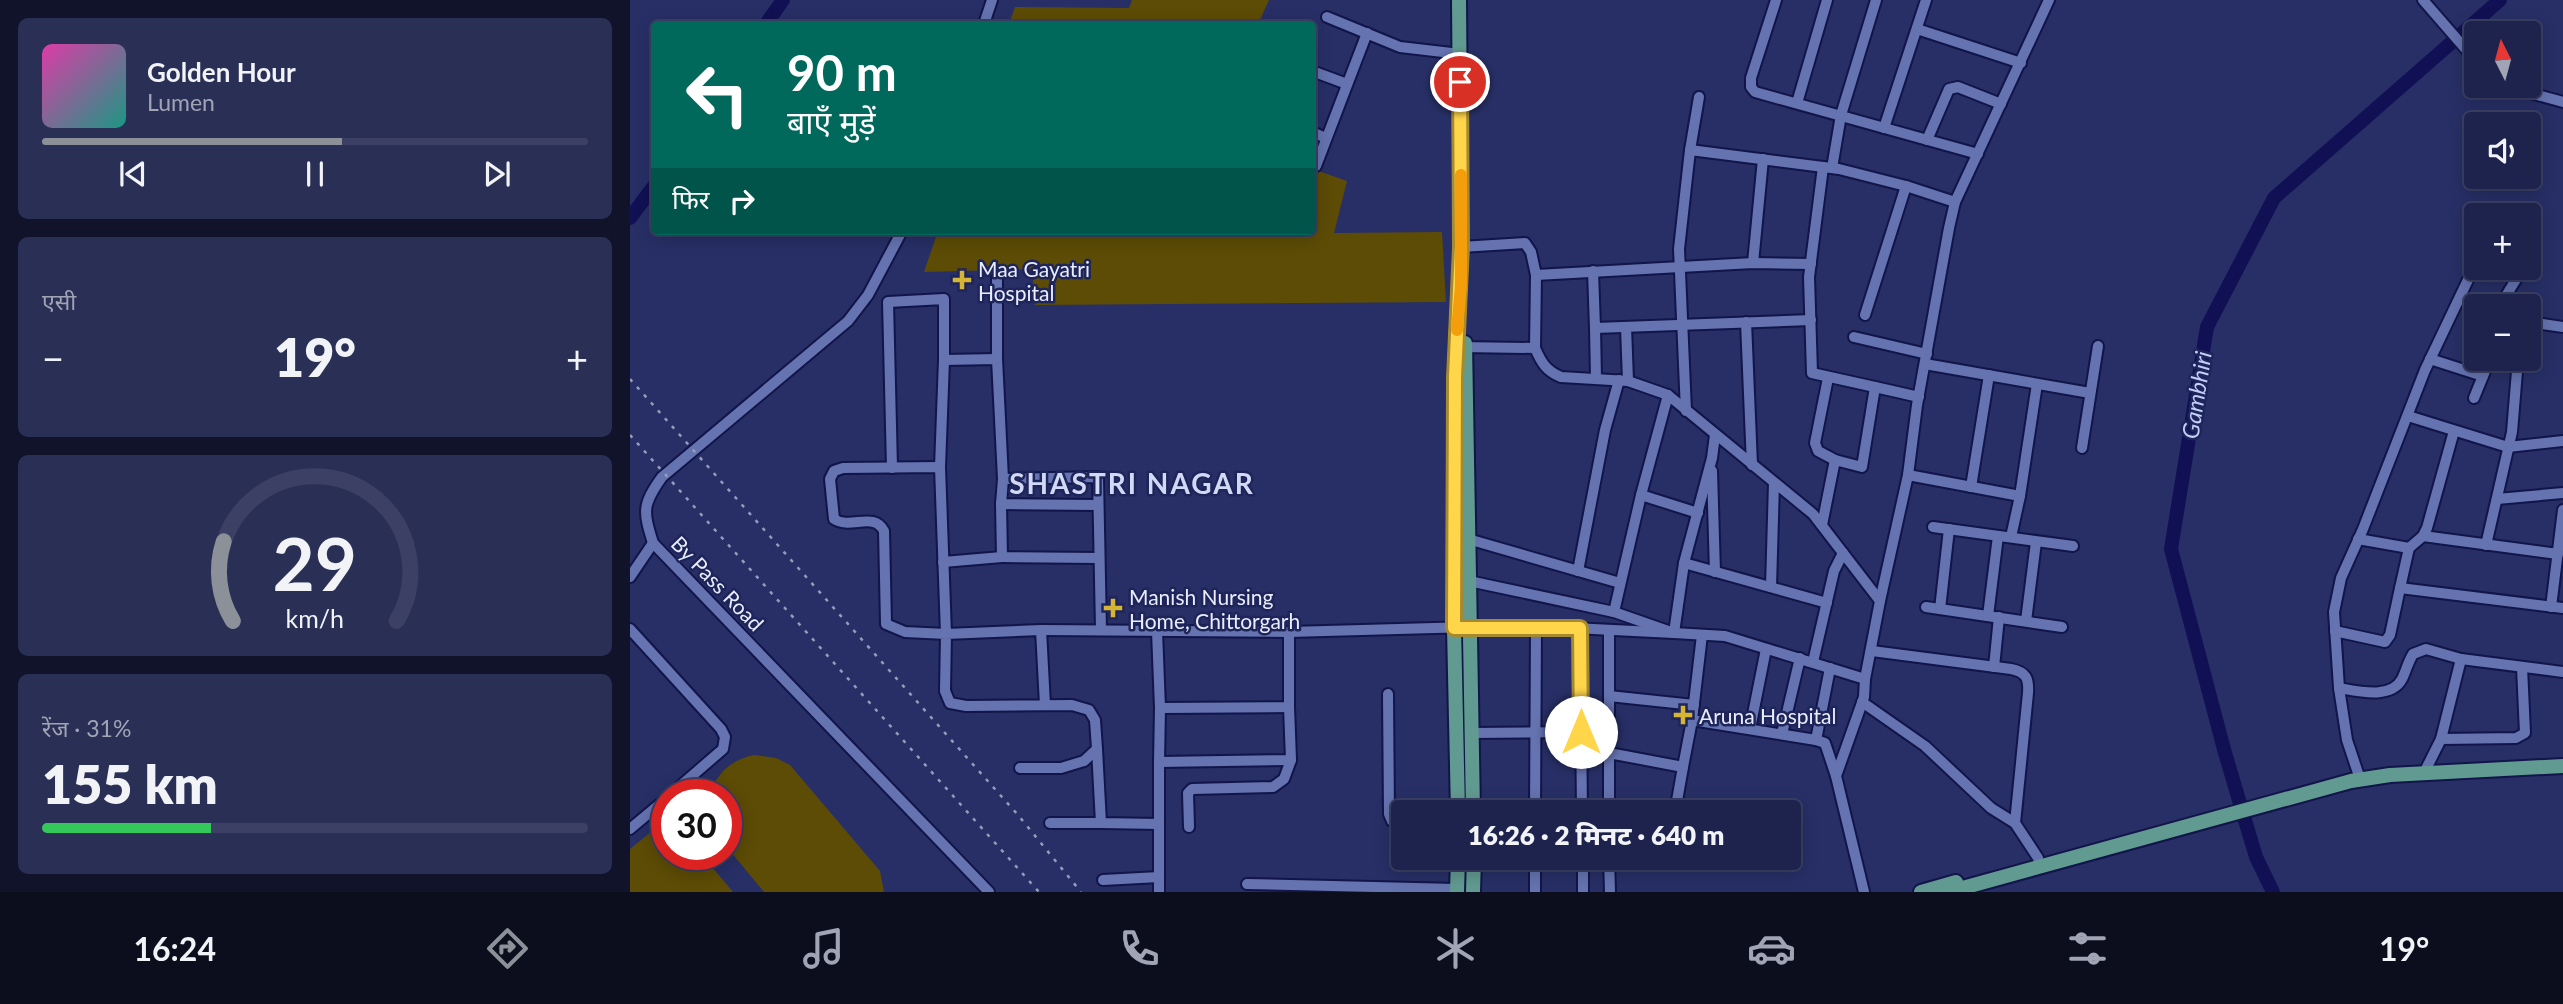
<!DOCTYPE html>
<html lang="hi">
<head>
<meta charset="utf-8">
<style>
	body { margin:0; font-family:Lato,"Noto Sans Devanagari",sans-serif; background:#2a2f56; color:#f1f3f6; height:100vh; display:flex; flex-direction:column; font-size:26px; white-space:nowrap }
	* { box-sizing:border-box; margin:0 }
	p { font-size:23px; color:#a0a4b5 }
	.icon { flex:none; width:38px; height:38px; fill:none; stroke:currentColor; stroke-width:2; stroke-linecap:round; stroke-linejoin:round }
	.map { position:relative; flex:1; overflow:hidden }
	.details { display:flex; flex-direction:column; gap:18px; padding:18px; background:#10132a; width:630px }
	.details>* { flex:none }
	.hud { position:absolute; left:21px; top:21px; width:665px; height:214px; border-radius:7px; box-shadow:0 4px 18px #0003,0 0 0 2px #3b4064; background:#00695c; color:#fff; overflow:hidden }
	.needle { width:46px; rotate:354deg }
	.buttons { position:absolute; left:1834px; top:21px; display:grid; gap:14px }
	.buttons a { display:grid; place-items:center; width:77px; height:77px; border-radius:7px; background:#1d234c; box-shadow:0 4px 18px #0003,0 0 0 2px #3b4064; font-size:35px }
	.speed { position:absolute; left:21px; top:779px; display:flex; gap:14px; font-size:35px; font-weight:700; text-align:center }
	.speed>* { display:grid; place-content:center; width:91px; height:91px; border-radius:50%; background:#1d234c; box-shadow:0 4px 18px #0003,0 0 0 2px #3b4064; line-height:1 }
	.speed .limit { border:10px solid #d22; background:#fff; color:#111 }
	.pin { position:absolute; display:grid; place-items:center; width:60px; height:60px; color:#fff; margin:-30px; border:4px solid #fff; border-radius:50%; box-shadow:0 2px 7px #0007 }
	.me { position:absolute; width:77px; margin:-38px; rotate:0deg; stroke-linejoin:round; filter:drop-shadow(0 0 5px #0008) }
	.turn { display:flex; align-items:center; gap:24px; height:147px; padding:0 21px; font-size:32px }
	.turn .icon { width:91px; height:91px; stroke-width:2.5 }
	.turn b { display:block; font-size:49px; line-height:60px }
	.then { display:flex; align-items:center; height:66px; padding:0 21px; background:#0003; gap:14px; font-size:26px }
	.big { font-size:52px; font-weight:800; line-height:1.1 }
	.details .tile { flex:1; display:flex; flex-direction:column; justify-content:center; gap:10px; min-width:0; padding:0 24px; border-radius:10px; background:#2a2f56 }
	.details .dial { align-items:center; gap:0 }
	.dial svg { height:182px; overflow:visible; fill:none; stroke:#3b4064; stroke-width:7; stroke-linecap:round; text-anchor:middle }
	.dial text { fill:#f1f3f6; stroke:none }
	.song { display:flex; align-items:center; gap:21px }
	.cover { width:84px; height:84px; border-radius:10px; background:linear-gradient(135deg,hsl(320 70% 55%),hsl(170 70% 35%)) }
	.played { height:7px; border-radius:4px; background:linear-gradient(90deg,#8c9099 55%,#3b4064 55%) }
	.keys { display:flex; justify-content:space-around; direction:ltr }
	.heat { display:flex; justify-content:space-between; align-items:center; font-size:38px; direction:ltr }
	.charge { height:10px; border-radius:5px; background:linear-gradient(90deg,#34c759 31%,#3b4064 0) }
	.trip { position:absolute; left:761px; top:800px; width:410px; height:70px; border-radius:7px; background:#1d234c; box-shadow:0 4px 18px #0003,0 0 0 2px #3b4064; font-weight:800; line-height:70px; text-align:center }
	.tabs { display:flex; height:112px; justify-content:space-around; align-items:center; background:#0c0e1e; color:#a0a4b5 }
	.tabs .icon { width:49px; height:49px }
	.tabs .selected { color:#8c9099 }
	.tabs b { font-size:32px; color:#f1f3f6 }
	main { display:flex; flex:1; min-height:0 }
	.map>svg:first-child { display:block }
	.green { fill:#5d4c06 }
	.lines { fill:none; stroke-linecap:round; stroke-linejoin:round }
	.river { stroke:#111054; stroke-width:14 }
	.minor-casing { stroke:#111549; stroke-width:14 }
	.major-casing { stroke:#111549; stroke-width:18 }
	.minor { stroke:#6573b0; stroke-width:10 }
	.major { stroke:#619a90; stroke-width:14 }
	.rail { stroke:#959bba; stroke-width:2.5; stroke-dasharray:3.5 7; stroke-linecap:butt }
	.route-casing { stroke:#a68a30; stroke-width:18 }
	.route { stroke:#ffd54a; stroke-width:12 }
	.slow { stroke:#f59e0b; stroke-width:12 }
	.poi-dot { fill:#d6b534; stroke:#1e255a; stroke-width:2.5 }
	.labels { text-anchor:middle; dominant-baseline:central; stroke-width:5; stroke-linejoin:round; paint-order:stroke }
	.poi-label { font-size:21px; fill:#e9edfb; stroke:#1e255a; text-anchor:start }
	.street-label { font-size:21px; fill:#e9edfb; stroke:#1e255a }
	.water-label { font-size:23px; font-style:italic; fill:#c2cef7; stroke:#1e255a }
	.district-label { font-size:28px; font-weight:bold; letter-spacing:2px; fill:#d1d9f4; stroke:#1e255a }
</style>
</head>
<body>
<main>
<section class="details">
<div class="tile">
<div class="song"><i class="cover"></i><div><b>Golden Hour</b><p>Lumen</p></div></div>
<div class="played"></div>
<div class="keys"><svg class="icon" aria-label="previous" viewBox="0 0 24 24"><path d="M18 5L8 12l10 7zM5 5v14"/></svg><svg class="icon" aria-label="pause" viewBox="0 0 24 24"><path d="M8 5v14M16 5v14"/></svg><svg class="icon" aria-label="next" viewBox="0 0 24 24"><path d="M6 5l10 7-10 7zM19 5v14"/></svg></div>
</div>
<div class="tile"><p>एसी</p>
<div class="heat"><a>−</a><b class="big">19°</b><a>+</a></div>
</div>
<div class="tile dial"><svg viewBox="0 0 100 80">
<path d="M14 69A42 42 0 1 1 86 69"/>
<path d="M14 69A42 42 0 0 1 10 34" stroke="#8c9099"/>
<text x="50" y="56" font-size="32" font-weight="700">29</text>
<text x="50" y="72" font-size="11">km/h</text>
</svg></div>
<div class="tile"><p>रेंज · 31%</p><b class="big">155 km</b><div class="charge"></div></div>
</section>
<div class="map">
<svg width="1933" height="892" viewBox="0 0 1933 892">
	<rect width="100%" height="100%" fill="#272f66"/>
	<g class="green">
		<polygon points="502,0 639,0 628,24 379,24 385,7 499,8"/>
		<polygon points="683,169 717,181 704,233 812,232 816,302 405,305 402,269 294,272 308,231 682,231"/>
		<path d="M124 755 146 758 160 765 250 871 254 892H134L96 846V794H80C87 773 101 760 124 755Z"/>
		<polygon points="37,819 37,854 71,854 103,892 0,892 0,849"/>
	</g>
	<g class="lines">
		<g class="river">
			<polyline points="136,24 153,0"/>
			<polyline points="0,218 24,186"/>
			<polyline points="1643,892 1626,857 1595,753 1541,549 1577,327 1644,198 1870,0"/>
		</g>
		<defs>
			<g id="minor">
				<polyline points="1146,0 1121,78 1121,87 1125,92 1348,154"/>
				<polyline points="1793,0 1846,61"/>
				<polyline points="697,17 770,47 830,54"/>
				<polyline points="354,24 362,0"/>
				<polyline points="1287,29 1391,63"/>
				<polyline points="682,71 717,84"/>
				<polyline points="1875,86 1933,102"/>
				<polyline points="1167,103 1197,0"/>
				<polyline points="1254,128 1296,0"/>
				<polyline points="682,132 696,138"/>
				<polyline points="1297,140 1319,89 1328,87 1371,104"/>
				<polyline points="1060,150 1069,97"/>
				<polyline points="686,166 737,33"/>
				<polyline points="1193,167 1179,277 1182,373 1245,387"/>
				<polyline points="1202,168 1211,115 1246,0"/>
				<path d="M272 231 238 295 218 321 32 477C12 505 13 511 23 543L359 892"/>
				<polyline points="831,247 895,243 901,252 906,275 1123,263 1181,264"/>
				<polyline points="1123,263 1133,159"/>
				<path d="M1846 263 1795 370 1733 529 1711 578 1704 612 1709 688C1727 691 1761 700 1772 679 1776 671 1778 662 1783 654L1796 649 1831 659 1933 672"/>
				<polyline points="963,271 965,328 1181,320"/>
				<polyline points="1875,306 1874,299 1893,268"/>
				<polyline points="1235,315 1276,186"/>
				<polyline points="1116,322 1122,465"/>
				<polyline points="1899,322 1933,327"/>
				<polyline points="996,327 998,381"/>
				<polyline points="965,328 966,378"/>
				<polyline points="1224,337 1297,354"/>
				<path d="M830 347 905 348C911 362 916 371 931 377L998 381 1038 395 1183 514 1250 601 1235 679"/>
				<polyline points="905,348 906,275"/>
				<polyline points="367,359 367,271"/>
				<polyline points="1800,359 1853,376"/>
				<polyline points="1295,364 1460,393"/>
				<polyline points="1198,378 1185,443 1188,451 1205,460"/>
				<polyline points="1038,395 1011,495 1068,513"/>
				<polyline points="1844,398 1860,359"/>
				<polyline points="1056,411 1049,249 1060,150 1209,169 1276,186 1325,202"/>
				<polyline points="1778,416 1878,447 1933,441"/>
				<polyline points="1452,448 1468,346"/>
				<polyline points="310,467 314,360"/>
				<polyline points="262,468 258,302 314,299 314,360 367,359 373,479"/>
				<polyline points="1082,471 1085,572"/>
				<polyline points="1278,475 1390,496"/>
				<polyline points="1341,487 1359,375"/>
				<polyline points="1867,499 1933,493"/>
				<polyline points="371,504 372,557 469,558"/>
				<polyline points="468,505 371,504 373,479 468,477 471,630"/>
				<polyline points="1192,525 1205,460 1232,467 1245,387 1289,397"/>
				<polyline points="1303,527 1443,546"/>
				<polyline points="1793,536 1928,554"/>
				<polyline points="1381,537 1390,496 1407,384"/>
				<polyline points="838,539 990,583"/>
				<polyline points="1728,539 1779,548 1770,588 1933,608"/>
				<polyline points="1856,545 1882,432 1888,359"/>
				<polyline points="1779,548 1793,536 1797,528 1824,431"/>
				<polyline points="313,562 372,557"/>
				<polyline points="1054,563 1197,603"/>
				<polyline points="948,571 975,430 989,380"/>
				<polyline points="0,577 23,543"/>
				<polyline points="839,581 984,612 1044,633 1054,563 1082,458 1085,435"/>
				<polyline points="1141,587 1144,483"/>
				<polyline points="1250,601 1278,475 1287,405 1319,228 1325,202 1419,0"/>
				<polyline points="1296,607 1432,627"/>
				<polyline points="1921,607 1933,510"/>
				<polyline points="1310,609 1319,529"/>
				<polyline points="984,612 1011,495"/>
				<polyline points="1358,616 1368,536"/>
				<polyline points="1396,621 1406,542"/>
				<polyline points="950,628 952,812"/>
				<polyline points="0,629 91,729 95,737 93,749 41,794"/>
				<polyline points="411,630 659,632 841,627 943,628 1044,633 1095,636 1235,679 1234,697 1206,776 1234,892"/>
				<polyline points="527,631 530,708 659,707 659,632"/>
				<polyline points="1705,631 1755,642 1760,635 1770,588"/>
				<polyline points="1072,635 1062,720 1186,740 1195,743 1206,776"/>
				<path d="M1242 651 1381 669C1396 672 1399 678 1398 693L1385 823"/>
				<polyline points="1183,662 1204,571 1213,553"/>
				<polyline points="1364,667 1369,617"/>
				<polyline points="1709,688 1717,740 1728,773"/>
				<polyline points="758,694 759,814 762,821 774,830"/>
				<polyline points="979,696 1064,705"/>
				<polyline points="1232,702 1295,746 1361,808 1385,823 1408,858"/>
				<polyline points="530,708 529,762 661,760 659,707"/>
				<polyline points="1120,729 1136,649"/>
				<polyline points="841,733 952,732"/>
				<polyline points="1152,734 1170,658"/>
				<polyline points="1811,739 1886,738 1895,733 1892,667"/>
				<polyline points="1186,740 1200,668"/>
				<polyline points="952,743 979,744"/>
				<polyline points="467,749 471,823 529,824 529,762"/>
				<polyline points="979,753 1053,767 1045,812"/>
				<polyline points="1053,767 1062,720"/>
				<path d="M390 768H431L454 761 467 749 465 720 459 710 442 705 336 706 320 703 315 691 316 634 275 632 256 624 254 531C244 511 220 530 204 519L200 479 204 471 213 468 310 467 316 634 411 630 415 705"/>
				<polyline points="1794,773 1811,739 1831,659"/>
				<polyline points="905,812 906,628"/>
				<polyline points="979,812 979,630"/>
				<polyline points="420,823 471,823"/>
				<polyline points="529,824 529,892"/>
				<polyline points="559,827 558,793 562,789 643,787 654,779 661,760"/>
				<polyline points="0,829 37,798"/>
				<polyline points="953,858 953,892"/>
				<polyline points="979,858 980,892"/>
				<polyline points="473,880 529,877"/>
				<polyline points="617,884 827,889"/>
				<polyline points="905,892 905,858"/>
			</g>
			<g id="major">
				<polyline points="835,343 843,812"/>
				<polyline points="828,812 824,627 825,377 831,247 829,0"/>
				<polyline points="827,892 828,858"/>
				<polyline points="843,892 844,858"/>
				<polyline points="1291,892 1326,882"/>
				<polyline points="1318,892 1721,781 1760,775 1933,766"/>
			</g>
		</defs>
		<use href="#minor" class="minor-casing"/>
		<use href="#major" class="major-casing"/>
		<use href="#minor" class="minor"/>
		<use href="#major" class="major"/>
		<g class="rail">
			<polyline points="0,379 388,815 451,892"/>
			<polyline points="0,435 409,892"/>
		</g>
	</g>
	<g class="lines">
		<defs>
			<polyline id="route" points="830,82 831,247 825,377 824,628 950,628 951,732"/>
		</defs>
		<use href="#route" class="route-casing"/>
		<use href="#route" class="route"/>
		<polyline class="slow" points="827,330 831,286 831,175"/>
	</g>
	<g class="poi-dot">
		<path d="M328.5 269.5h7v7h7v7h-7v7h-7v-7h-7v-7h7z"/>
		<path d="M479.5 597.5h7v7h7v7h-7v7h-7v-7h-7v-7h7z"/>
		<path d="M1049.5 704.5h7v7h7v7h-7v7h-7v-7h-7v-7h7z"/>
	</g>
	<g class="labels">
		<g class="poi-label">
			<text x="348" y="268">Maa Gayatri<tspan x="348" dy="24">Hospital</tspan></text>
			<text x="499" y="596">Manish Nursing<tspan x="499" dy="24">Home, Chittorgarh</tspan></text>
			<text x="1069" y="715">Aruna Hospital</text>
		</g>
		<g class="street-label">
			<text transform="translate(88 583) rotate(46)">By Pass Road</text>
		</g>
		<g class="water-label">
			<text transform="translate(1566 395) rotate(-81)">Gambhiri</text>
		</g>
		<g class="district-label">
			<text x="502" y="483">SHASTRI NAGAR</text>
		</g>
	</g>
</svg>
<div class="buttons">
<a><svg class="needle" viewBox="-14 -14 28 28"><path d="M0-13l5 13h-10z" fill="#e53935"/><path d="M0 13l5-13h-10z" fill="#a0a4b5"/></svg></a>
<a><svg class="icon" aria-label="sound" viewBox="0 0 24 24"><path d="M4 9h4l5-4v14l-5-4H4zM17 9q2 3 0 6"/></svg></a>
<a>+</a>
<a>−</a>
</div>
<div class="speed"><div class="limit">30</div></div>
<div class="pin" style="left:830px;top:82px;background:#d93025"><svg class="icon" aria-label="arrive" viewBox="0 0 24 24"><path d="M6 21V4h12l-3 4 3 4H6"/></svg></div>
<svg class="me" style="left:951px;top:732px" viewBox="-20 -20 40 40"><circle r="19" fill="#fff"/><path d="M0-13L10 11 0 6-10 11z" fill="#ffd54a"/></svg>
<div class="trip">16:26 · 2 मिनट · 640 m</div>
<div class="hud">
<div class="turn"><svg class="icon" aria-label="left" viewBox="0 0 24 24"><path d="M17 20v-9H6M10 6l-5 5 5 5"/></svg><div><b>90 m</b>बाएँ मुड़ें</div></div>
<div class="then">फिर<svg class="icon" aria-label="right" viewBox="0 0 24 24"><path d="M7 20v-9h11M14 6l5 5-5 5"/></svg></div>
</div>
</div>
</main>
<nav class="tabs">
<b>16:24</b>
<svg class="icon selected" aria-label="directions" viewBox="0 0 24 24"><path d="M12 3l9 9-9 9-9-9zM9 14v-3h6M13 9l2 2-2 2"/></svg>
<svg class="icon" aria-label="music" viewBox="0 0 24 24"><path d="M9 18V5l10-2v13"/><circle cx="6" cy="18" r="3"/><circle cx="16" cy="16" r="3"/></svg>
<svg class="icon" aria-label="phone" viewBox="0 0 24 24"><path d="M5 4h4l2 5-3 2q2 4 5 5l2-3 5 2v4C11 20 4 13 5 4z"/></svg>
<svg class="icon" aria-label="climate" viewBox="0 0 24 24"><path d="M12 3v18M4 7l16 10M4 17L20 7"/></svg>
<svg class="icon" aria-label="car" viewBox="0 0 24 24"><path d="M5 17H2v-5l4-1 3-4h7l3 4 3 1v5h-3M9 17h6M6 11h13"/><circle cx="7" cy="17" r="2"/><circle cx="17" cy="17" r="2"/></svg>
<svg class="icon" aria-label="filters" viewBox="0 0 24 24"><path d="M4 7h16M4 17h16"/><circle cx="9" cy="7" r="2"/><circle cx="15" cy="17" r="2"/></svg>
<b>19°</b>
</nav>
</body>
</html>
